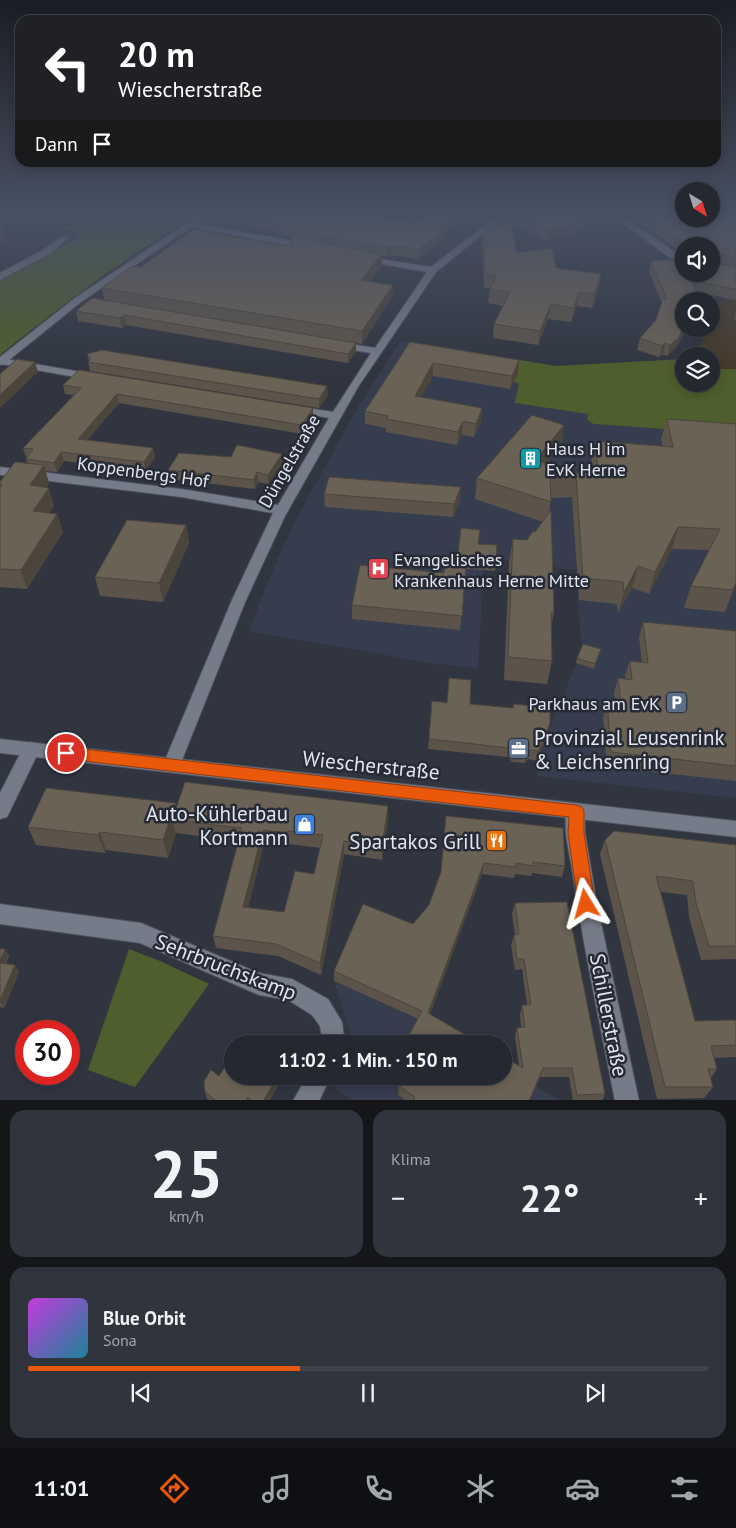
<!DOCTYPE html>
<html lang="de">
<head>
<meta charset="utf-8">
<style>
	body { margin:0; font-family:"PT Sans",sans-serif; background:#30343c; color:#f1f3f6; height:100vh; display:flex; flex-direction:column; font-size:19px; white-space:nowrap }
	* { box-sizing:border-box; margin:0 }
	p { font-size:16px; color:#a3a6ab }
	.icon { flex:none; width:28px; height:28px; fill:none; stroke:currentColor; stroke-width:2; stroke-linecap:round; stroke-linejoin:round }
	.map { position:relative; height:1100px; overflow:hidden }
	.sheet { display:flex; flex-direction:column; gap:10px; padding:10px; background:#14161a; flex:1 }
	.sheet>* { flex:none }
	.top-card { position:absolute; left:15px; top:15px; width:706px; height:152px; border-radius:15px; box-shadow:0 2px 12px #0003,0 0 0 1px #41444c; background:#202124; color:#fff; overflow:hidden }
	.needle { width:32px; rotate:142deg }
	.buttons { position:absolute; left:675px; top:182px; display:grid; gap:10px }
	.buttons a { display:grid; place-items:center; width:45px; height:45px; border-radius:50%; background:#242830; box-shadow:0 2px 12px #0003,0 0 0 1px #41444c; font-size:25px }
	.speed { position:absolute; left:15px; top:1020px; display:flex; gap:10px; font-size:25px; font-weight:700; text-align:center }
	.speed>* { display:grid; place-content:center; width:65px; height:65px; border-radius:50%; background:#242830; box-shadow:0 2px 12px #0003,0 0 0 1px #41444c; line-height:1 }
	.speed .limit { border:8px solid #d22; background:#fff; color:#111 }
	.pin { position:absolute; display:grid; place-items:center; width:42px; height:42px; color:#fff; margin:-21px; border:2px solid #fff; border-radius:50%; box-shadow:0 1px 5px #0007 }
	.me { position:absolute; width:55px; margin:-28px; rotate:352deg; stroke-linejoin:round; filter:drop-shadow(0 0 4px #0008) }
	.turn { display:flex; align-items:center; gap:18px; height:105px; padding:0 20px; font-size:22px }
	.turn .icon { width:65px; height:65px; stroke-width:2.5 }
	.turn b { display:block; font-size:35px; line-height:42px }
	.then { display:flex; align-items:center; height:48px; padding:0 20px; background:#0003; gap:10px; font-size:19px }
	.big { font-size:38px; font-weight:700; line-height:1.1 }
	.sheet .widget { flex:1; display:flex; flex-direction:column; justify-content:center; gap:8px; min-width:0; padding:0 18px; border-radius:15px; background:#30343c }
	.sheet .dial { align-items:center; gap:0 }
	.dial b { font-size:65px; line-height:1 }
	.song { display:flex; align-items:center; gap:15px }
	.cover { width:60px; height:60px; border-radius:8px; background:linear-gradient(135deg,hsl(290 70% 55%),hsl(190 70% 35%)) }
	.played { height:5px; border-radius:2px; background:linear-gradient(90deg,#ea580c 40%,#41444c 40%) }
	.keys { display:flex; justify-content:space-around; direction:ltr }
	.heat { display:flex; justify-content:space-between; align-items:center; font-size:28px; direction:ltr }
	.sheet .tiles { flex:1; display:grid; gap:10px; grid-template-columns:1fr 1fr }
	.widget:last-child { grid-column:span 2 }
	.trip { position:absolute; left:224px; top:1035px; width:288px; height:50px; border-radius:25px; background:#242830; box-shadow:0 2px 12px #0003,0 0 0 1px #41444c; font-weight:700; line-height:50px; text-align:center }
	.tab-bar { display:flex; height:80px; justify-content:space-around; align-items:center; background:#0e1013; color:#a3a6ab }
	.tab-bar .icon { width:35px; height:35px }
	.tab-bar .on { color:#ea580c }
	.tab-bar b { font-size:22px; color:#f1f3f6 }
	.map>svg:first-child { display:block }
	.built { fill:#363d4f }
	.education { fill:#463b2b }
	.green { fill:#4e5e2c }
	.lines { fill:none; stroke-linecap:round; stroke-linejoin:round }
	.minor-casing { stroke:#4d505a; stroke-width:2 }
	.tertiary-casing { stroke:#4d505a; stroke-width:2 }
	.minor { fill:#757b88; fill-rule:evenodd }
	.tertiary { fill:#757b88; fill-rule:evenodd }
	.wall { fill:#5c544a; fill-rule:evenodd }
	.shaded-wall { fill:#4b453c }
	.building { fill:#6b6256; stroke:#4b453c; fill-rule:evenodd }
	.route { fill:#ea580c; stroke:#983908 }
	.labels { text-anchor:middle; dominant-baseline:central; stroke-width:5; stroke-linejoin:round; paint-order:stroke }
	.poi-label { font-size:18px; fill:#e2e5ed; stroke:#262b36; text-anchor:start }
	.street-label { font-size:18px; fill:#e2e5ed; stroke:#262b36 }
	.near-poi-label { font-size:21px; fill:#e2e5ed; stroke:#262b36; text-anchor:end }
	.near-street-label { font-size:21px; fill:#e2e5ed; stroke:#262b36 }
</style>
</head>
<body>
<div class="map">
<svg width="736" height="1101" viewBox="0 0 736 1101">
	<rect width="100%" height="100%" fill="#303540"/>
	<g class="built">
		<polygon points="400,341 556,366 684,359 684,384 711,384 711,369 736,369 736,798 537,776 537,761 584,644 581,642 576,570 556,568 555,565 484,558 478,668 437,664 249,631 266,586 293,525 358,407"/>
		<polygon points="334,981 421,1021 463,1044 350,1044 349,1028"/>
		<polygon points="503,1067 559,1100 353,1100 335,1088 342,1076 502,1076"/>
	</g>
	<polygon class="education" points="736,296 736,369 711,369 711,356 695,356 708,329 711,329 711,321 723,298"/>
	<g class="green">
		<path d="M122 216H195C126 256 62 305 0 355V279L83 235 64 228 90 218 112 222Z"/>
		<polygon points="410,342 556,366 684,359 684,384 711,384 711,369 736,369 736,434 594,424 587,420 588,414 515,403 519,383 514,382 518,373"/>
		<polygon points="129,949 160,961 209,984 135,1087 88,1070"/>
	</g>
	<g class="lines">
		<defs>
			<g id="minor">
				<polygon points="497,216 505,216 436,272 358,387 285,516 246,600 178,770 172,772 166,770 163,765 232,600 273,513 181,497 0,475 0,467 181,489 278,505 329,418 295,412 289,409 295,406 333,412 371,353 339,348 334,345 339,342 375,348 427,272 365,261 362,260 362,256 431,267"/>
				<polygon points="613,216 622,216 684,258 684,264 673,260"/>
				<polygon points="186,222 309,244 313,247 309,250 189,226 186,226"/>
				<polygon points="62,236 69,238 49,254 0,280 0,273 43,250"/>
				<polygon points="0,358 93,374 98,377 93,380 1,364"/>
				<polygon points="31,742 37,744 40,749 7,817 0,819 0,793 25,744"/>
				<path d="M576 803 583 805 585 811V833L597 904 639 1101H615C600 1023 583 947 572 869 569 850 561 823 569 805Z"/>
				<polygon points="0,904 141,923 259,973 292,979 328,999 342,1022 345,1044 323,1044 320,1026 312,1015 288,1000 259,995 140,943 0,924"/>
				<polygon points="307,1076 331,1076 319,1101 293,1101"/>
			</g>
			<g id="tertiary">
				<polygon points="198,216 207,216 81,302 4,364 0,365 0,357 75,298"/>
				<polygon points="0,739 736,821 736,837 0,753"/>
			</g>
		</defs>
		<use href="#minor" class="minor-casing"/>
		<use href="#tertiary" class="tertiary-casing"/>
		<use href="#minor" class="minor"/>
		<use href="#tertiary" class="tertiary"/>
	</g>
	<g class="wall">
		<polygon points="222,216 380,216 444,234 444,239 418,259 390,255 388,257 382,256 382,265 370,282 393,285 392,297 362,344 356,343 356,352 348,363 126,325 122,328 78,321 76,311 92,298 292,332 104,300 102,288 141,267 290,247 292,237 222,217"/>
		<polygon points="504,216 601,216 586,222 585,228 579,230 579,232 545,240 504,219"/>
		<polygon points="630,216 736,216 736,300 696,292 697,299 697,301 684,301 685,332 675,349 667,356 663,355 659,357 637,350 640,338 656,320 662,303 649,272 651,261 711,274 711,246 684,246 684,254 641,224 643,216"/>
		<polygon points="483,229 517,253 556,268 599,287 592,308 577,306 571,322 548,319 538,345 493,338 494,324 503,306 488,303 490,288 484,288 482,242"/>
		<polygon points="736,311 736,320 734,319"/>
		<polygon points="410,342 518,372 510,389 433,376 421,397 482,408 481,421 474,437 462,435 457,445 386,432 386,428 365,424 365,411"/>
		<polygon points="87,354 328,395 319,408 90,371 88,362 89,361"/>
		<polygon points="63,385 313,408 313,417 302,434 119,403 87,440 153,448 155,457 146,471 64,461 57,472 45,471 49,483 46,488 54,506 49,513 57,514 63,532 27,589 0,587 0,482 27,463 26,459 27,457 26,457 23,448 74,395 65,394"/>
		<polygon points="667,419 736,424 736,585 725,612 684,608 691,586 709,550 672,549 649,594 632,588 618,613 617,604 579,600 572,497 551,498 549,513 554,612 551,627 552,661 547,684 504,680 509,562 513,539 527,540 535,532 543,522 475,499 477,478 564,425 561,445 546,464 577,474 592,471 591,462 595,441 663,446 661,439"/>
		<polygon points="231,457 283,463 268,484 258,482 255,489 170,479 168,470"/>
		<polygon points="324,494 460,501 453,517 325,507"/>
		<polygon points="186,525 189,543 163,602 100,596 95,577"/>
		<polygon points="461,528 478,544 496,565 495,571 466,569 460,630 352,619 352,605 444,573 457,563"/>
		<polygon points="643,622 736,631 736,781 607,767 603,717 607,702 616,703 614,693 618,678 626,679 625,675 630,661 642,662 639,637"/>
		<polygon points="601,649 594,669 576,663 577,658"/>
		<polygon points="432,701 470,704 513,708 514,704 548,733 537,761 528,759 525,763 512,762 508,757 428,749"/>
		<path d="M175 803 177 808 388 819 382 860 344 854 321 975 278 956 216 948 213 936 239 841 176 833 168 858 106 850 105 853 36 845 28 827ZM264 843 289 846V844L320 848 314 874 284 912 248 908Z"/>
		<polygon points="446,816 565,866 562,877 532,873 531,876 515,874 514,878 482,874 430,1014 418,1019 334,981 334,971 413,924 429,905 441,873"/>
		<polygon points="605,840 736,845 736,959 701,960 689,917 687,895 661,892 695,1021 736,1020 736,1057 714,1058 717,1069 710,1079 713,1087 704,1098 657,1099 600,854"/>
		<polygon points="515,903 605,1094 602,1101 573,1101 569,1077 540,1077 530,1101 407,1101 398,1095 399,1086 519,1066 515,1037 517,1028 521,1027 520,1015 522,1005 527,1005 522,969 515,970 511,945 514,935 515,934 512,914"/>
		<polygon points="0,949 5,949 9,956 6,964 15,965 19,972 4,1008 0,1007"/>
		<polygon points="284,1076 269,1101 210,1101 207,1099 205,1092"/>
	</g>
	<g class="shaded-wall">
		<polygon points="459,216 470,216 444,234 444,239 418,259 419,249 438,230"/>
		<polygon points="578,216 601,216 586,222 585,228 579,230 579,232 545,240 547,230"/>
		<polygon points="1,218 6,237 0,244 0,219"/>
		<polygon points="390,246 390,255 388,257 388,248"/>
		<polygon points="382,254 382,265 362,292 361,280"/>
		<polygon points="601,274 599,287 592,308 594,294"/>
		<polygon points="393,285 392,297 362,344 362,331"/>
		<polygon points="579,292 577,306 571,322 574,308"/>
		<polygon points="551,304 548,319 538,345 540,331"/>
		<polygon points="124,315 126,325 122,328 120,318"/>
		<polygon points="684,328 684,329 686,329 685,332 675,349 667,356 670,345"/>
		<polygon points="356,343 356,352 348,363 348,354"/>
		<polygon points="665,343 663,355 659,357 662,346"/>
		<polygon points="519,360 518,372 510,389 512,376"/>
		<polygon points="35,362 38,372 0,408 0,395"/>
		<polygon points="433,363 433,376 415,409 415,396"/>
		<polygon points="327,386 328,395 319,408 319,399"/>
		<polygon points="117,394 119,403 80,448 78,439"/>
		<polygon points="313,408 313,417 302,434 302,425"/>
		<polygon points="482,408 481,421 474,437 476,424"/>
		<polygon points="463,421 462,435 457,445 458,432"/>
		<polygon points="564,425 561,445 532,481 536,460"/>
		<polygon points="153,448 155,457 146,471 144,462"/>
		<polygon points="61,452 64,461 57,472 54,463"/>
		<polygon points="282,454 283,463 268,484 268,475"/>
		<polygon points="44,465 49,483 35,503 30,485"/>
		<polygon points="257,472 258,482 255,489 254,480"/>
		<polygon points="461,487 460,501 453,517 454,504"/>
		<polygon points="49,488 54,506 39,529 33,511"/>
		<polygon points="57,514 63,532 27,589 21,570"/>
		<polygon points="186,525 189,543 163,602 159,583"/>
		<polygon points="678,527 672,549 649,594 655,572"/>
		<polygon points="638,566 632,588 618,613 624,592"/>
		<polygon points="736,582 736,585 725,612 733,590"/>
		<polygon points="550,723 548,733 537,761 539,751"/>
		<polygon points="530,750 528,759 525,763 526,754"/>
		<polygon points="175,803 180,821 172,820 176,833 168,858 163,840"/>
		<polygon points="388,806 388,819 382,860 382,847"/>
		<polygon points="263,830 264,843 245,920 243,907"/>
		<polygon points="288,831 289,844 289,846 287,833"/>
		<polygon points="100,832 106,850 105,853 98,835"/>
		<polygon points="344,841 344,854 321,975 320,963"/>
		<polygon points="484,863 482,874 427,1022 428,1013"/>
		<polygon points="5,949 9,956 3,970 0,964 0,960"/>
		<polygon points="15,965 19,972 4,1008 0,1002 0,1000"/>
		<polygon points="543,1068 530,1101 529,1101"/>
		<polygon points="278,1076 284,1076 269,1101 263,1101"/>
	</g>
	<g class="building">
		<polygon points="247,216 380,216 413,223 424,216 459,216 438,230 445,230 419,249 390,246 388,248 294,231 295,229"/>
		<polygon points="518,216 579,216 586,219 577,221 580,222 547,230"/>
		<polygon points="645,216 684,216 684,219 711,219 711,216 736,216 736,257 714,253 712,255 712,262 736,267 736,289 693,281 697,299 690,299 690,301 684,301 684,328 678,338 670,345 665,343 662,346 640,338 656,320 663,298 667,299 651,261 684,259 684,274 711,274 711,267 714,263 711,262 711,246 689,246"/>
		<polygon points="511,223 517,253 552,248 556,268 601,274 594,294 579,292 574,308 551,304 540,331 494,324 510,292 490,289 497,276 485,274 483,229"/>
		<polygon points="194,229 290,247 292,237 382,254 361,280 393,285 362,331 102,288 132,266 141,267"/>
		<polygon points="92,298 356,343 348,354 124,315 120,318 76,311"/>
		<polygon points="410,342 519,360 512,376 433,363 415,396 482,408 476,424 463,421 458,432 386,419 388,416 365,411"/>
		<polygon points="102,350 327,386 319,399 88,362 91,359 87,354"/>
		<polygon points="17,359 35,362 0,395 0,374"/>
		<polygon points="79,370 313,408 302,425 117,394 78,439 153,448 144,462 61,452 54,463 26,459 33,449 23,448 81,388 63,385"/>
		<polygon points="532,415 564,425 536,460 577,474 580,470 598,472 595,441 673,447 667,419 736,424 736,582 733,590 691,586 720,529 678,527 655,572 638,566 624,592 623,582 583,578 576,476 550,478 551,502 477,478"/>
		<polygon points="237,445 282,454 268,475 257,472 254,480 168,470 179,453 231,457"/>
		<polygon points="15,462 44,465 30,485 49,488 33,511 57,514 21,570 0,569 0,488 2,484 0,484 0,482"/>
		<polygon points="329,477 461,487 454,504 324,494"/>
		<polygon points="551,510 554,612 551,612 552,661 508,657 513,539 527,540 533,531 535,532"/>
		<polygon points="127,520 186,525 159,583 95,577"/>
		<polygon points="461,528 480,530 478,544 497,545 496,565 457,561"/>
		<polygon points="445,562 466,564 462,616 352,605 360,565 444,573"/>
		<polygon points="643,622 736,631 736,766 611,752 607,702 621,704 618,678 632,680 630,661 648,663"/>
		<polygon points="583,644 601,649 595,664 577,658"/>
		<polygon points="449,678 471,680 470,704 513,708 514,704 550,708 550,723 539,751 530,750 526,754 513,752 510,748 429,739 432,701 447,703"/>
		<path d="M185 782 388 806 382 847 344 841 320 963 276 944 213 936 242 828 172 820ZM263 830 287 833 288 831 323 835 314 874 295 871 284 912 243 907Z"/>
		<polygon points="46,788 175,803 163,840 100,832 98,835 28,827"/>
		<polygon points="446,816 563,828 565,866 533,862 533,866 516,863 516,867 484,863 428,1013 481,1044 404,1044 422,1011 334,971 363,904 413,924 429,905 441,872"/>
		<polygon points="614,831 736,845 736,946 709,946 696,903 693,881 656,876 695,1021 736,1020 736,1045 711,1046 717,1069 708,1069 713,1087 665,1087 605,840"/>
		<polygon points="567,902 605,1094 577,1095 572,1068 543,1068 529,1101 413,1101 415,1097 399,1086 404,1076 502,1076 502,1056 523,1068 517,1028 525,1027 522,1005 531,1005 524,959 517,959 514,935 519,934 515,903"/>
		<polygon points="0,949 5,949 0,960"/>
		<polygon points="0,963 15,965 0,1000"/>
		<polygon points="247,1034 261,1044 240,1044"/>
		<polygon points="232,1056 232,1076 278,1076 263,1101 252,1101 248,1097 246,1101 216,1101 205,1092 204,1081 211,1070 219,1076"/>
	</g>
	<linearGradient id="sky" x2="0" y2="1"><stop stop-color="#1a1d23"/><stop offset="0.58" stop-color="#485164"/><stop offset="1" stop-color="#485164" stop-opacity="0"/></linearGradient>
	<rect width="736" height="370" fill="url(#sky)"/>
	<polygon class="route" points="66,747 576,805 582,807 584,811 584,833 595,904 592,909 586,912 581,909 578,904 568,833 569,817 66,759 61,758 59,753 61,749"/>
	<defs>
		<symbol id="building-square" viewBox="-11 -11 22 22"><rect x="-9" y="-9" width="18" height="18" rx="4" fill="#0f9aa8" stroke="#262b36"/><path d="M-4-6H4V6H1V3H-1V6H-4ZM-2.5-4.3h1.7v1.8h-1.7ZM.8-4.3h1.7v1.8H.8ZM-2.5-1h1.7V.8h-1.7ZM.8-1h1.7V.8H.8Z" fill="#fff"/></symbol>
		<symbol id="hospital-square" viewBox="-11 -11 22 22"><rect x="-9" y="-9" width="18" height="18" rx="4" fill="#e0444e" stroke="#262b36"/><path d="M-5-5h3v3.5h4V-5h3V5h-3V1.5h-4V5h-3Z" fill="#fff"/></symbol>
		<symbol id="parking-square" viewBox="-11 -11 22 22"><rect x="-9" y="-9" width="18" height="18" rx="4" fill="#5c6f8a" stroke="#262b36"/><path d="M-3.5-5.5H1a3.5 3.5 0 0 1 0 7H-1V5.5H-3.5ZM-1-3.4V-.6H.8a1.4 1.4 0 0 0 0-2.8Z" fill="#fff"/></symbol>
		<symbol id="office-square" viewBox="-11 -11 22 22"><rect x="-9" y="-9" width="18" height="18" rx="4" fill="#5c6f8a" stroke="#262b36"/><path d="M-6-3h4V-5.5h4V-3h4V5H-6ZM-1-4.5V-3h2v-1.5ZM-6 0V1H6V0Z" fill="#fff"/></symbol>
		<symbol id="shop-square" viewBox="-11 -11 22 22"><rect x="-9" y="-9" width="18" height="18" rx="4" fill="#3f7fe0" stroke="#262b36"/><path d="M-5-2.5h2.3a2.7 3.5 0 0 1 5.4 0H5L5.5 6h-11ZM-1.5-2.5h3a1.5 2.3 0 0 0-3 0Z" fill="#fff"/></symbol>
		<symbol id="restaurant-square" viewBox="-11 -11 22 22"><rect x="-9" y="-9" width="18" height="18" rx="4" fill="#e8710a" stroke="#262b36"/><path d="M-5-6h1v4h1v-4h1v4h1v-4h1v5L-1.5 .5V6h-2V.5L-5-1ZM5-6V6H3V1.5H1.5Q1.5-4 5-6Z" fill="#fff"/></symbol>
	</defs>
	<g fill-rule="evenodd">
		<use href="#building-square" x="518" y="446" width="25" height="25"/>
		<use href="#hospital-square" x="366" y="556" width="25" height="25"/>
		<use href="#parking-square" x="664" y="690" width="25" height="25"/>
		<use href="#office-square" x="506" y="736" width="25" height="25"/>
		<use href="#shop-square" x="292" y="812" width="25" height="25"/>
		<use href="#restaurant-square" x="484" y="828" width="25" height="25"/>
	</g>
	<g class="labels">
		<g class="poi-label">
			<text x="546" y="448">Haus H im<tspan x="546" dy="21">EvK Herne</tspan></text>
			<text x="394" y="559">Evangelisches<tspan x="394" dy="21">Krankenhaus Herne Mitte</tspan></text>
			<text x="660" y="703" text-anchor="end">Parkhaus am EvK</text>
		</g>
		<g class="street-label">
			<text transform="translate(289 461) rotate(-60)">Düngelstraße</text>
			<text transform="translate(143 472) rotate(8)">Koppenbergs Hof</text>
		</g>
		<g class="near-poi-label">
			<text x="534" y="737" text-anchor="start">Provinzial Leusenrink<tspan x="534" dy="24">&amp; Leichsenring</tspan></text>
			<text x="288" y="813">Auto-Kühlerbau<tspan x="288" dy="24">Kortmann</tspan></text>
			<text x="481" y="841">Spartakos Grill</text>
		</g>
		<g class="near-street-label">
			<text transform="translate(371 765) rotate(6)">Wiescherstraße</text>
			<text transform="translate(226 967) rotate(21)">Sehrbruchskamp</text>
			<text transform="translate(609 1015) rotate(79)">Schillerstraße</text>
		</g>
	</g>
</svg>
<div class="buttons">
<a><svg class="needle" viewBox="-14 -14 28 28"><path d="M0-13l5 13h-10z" fill="#e53935"/><path d="M0 13l5-13h-10z" fill="#a3a6ab"/></svg></a>
<a><svg class="icon" aria-label="sound" viewBox="0 0 24 24"><path d="M4 9h4l5-4v14l-5-4H4zM17 9q2 3 0 6"/></svg></a>
<a><svg class="icon" aria-label="search" viewBox="0 0 24 24"><circle cx="10" cy="10" r="6"/><path d="M15 15l6 6"/></svg></a>
<a><svg class="icon" aria-label="layers" viewBox="0 0 24 24"><path d="M12 4l9 5-9 5-9-5zM3 14l9 5 9-5"/></svg></a>
</div>
<div class="speed"><div class="limit">30</div></div>
<div class="pin" style="left:66px;top:753px;background:#d93025"><svg class="icon" aria-label="arrive" viewBox="0 0 24 24"><path d="M6 21V4h12l-3 4 3 4H6"/></svg></div>
<svg class="me" style="left:586px;top:904px" viewBox="-20 -20 40 40"><path d="M0-17L14 15 0 8-14 15z" fill="#ea580c" stroke="#fff" stroke-width="4"/></svg>
<div class="trip">11:02 · 1 Min. · 150 m</div>
<div class="top-card">
<div class="turn"><svg class="icon" aria-label="left" viewBox="0 0 24 24"><path d="M17 20v-9H6M10 6l-5 5 5 5"/></svg><div><b>20 m</b>Wiescherstraße</div></div>
<div class="then">Dann<svg class="icon" aria-label="arrive" viewBox="0 0 24 24"><path d="M6 21V4h12l-3 4 3 4H6"/></svg></div>
</div>
</div>
<section class="sheet">
<div class="tiles">
<div class="widget dial"><b>25</b><p>km/h</p></div>
<div class="widget"><p>Klima</p>
<div class="heat"><a>−</a><b class="big">22°</b><a>+</a></div>
</div>
<div class="widget">
<div class="song"><i class="cover"></i><div><b>Blue Orbit</b><p>Sona</p></div></div>
<div class="played"></div>
<div class="keys"><svg class="icon" aria-label="previous" viewBox="0 0 24 24"><path d="M18 5L8 12l10 7zM5 5v14"/></svg><svg class="icon" aria-label="pause" viewBox="0 0 24 24"><path d="M8 5v14M16 5v14"/></svg><svg class="icon" aria-label="next" viewBox="0 0 24 24"><path d="M6 5l10 7-10 7zM19 5v14"/></svg></div>
</div>
</div>
</section>
<nav class="tab-bar">
<b>11:01</b>
<svg class="icon on" aria-label="directions" viewBox="0 0 24 24"><path d="M12 3l9 9-9 9-9-9zM9 14v-3h6M13 9l2 2-2 2"/></svg>
<svg class="icon" aria-label="music" viewBox="0 0 24 24"><path d="M9 18V5l10-2v13"/><circle cx="6" cy="18" r="3"/><circle cx="16" cy="16" r="3"/></svg>
<svg class="icon" aria-label="phone" viewBox="0 0 24 24"><path d="M5 4h4l2 5-3 2q2 4 5 5l2-3 5 2v4C11 20 4 13 5 4z"/></svg>
<svg class="icon" aria-label="climate" viewBox="0 0 24 24"><path d="M12 3v18M4 7l16 10M4 17L20 7"/></svg>
<svg class="icon" aria-label="car" viewBox="0 0 24 24"><path d="M5 17H2v-5l4-1 3-4h7l3 4 3 1v5h-3M9 17h6M6 11h13"/><circle cx="7" cy="17" r="2"/><circle cx="17" cy="17" r="2"/></svg>
<svg class="icon" aria-label="filters" viewBox="0 0 24 24"><path d="M4 7h16M4 17h16"/><circle cx="9" cy="7" r="2"/><circle cx="15" cy="17" r="2"/></svg>
</nav>
</body>
</html>
